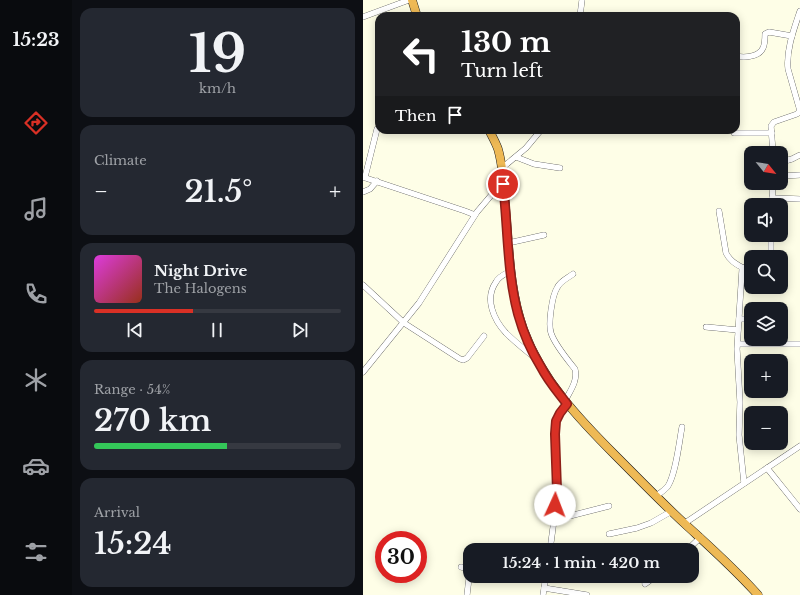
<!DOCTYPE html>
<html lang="en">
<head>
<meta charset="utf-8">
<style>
	body { margin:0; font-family:"Libre Baskerville",serif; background:#242831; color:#f1f3f6; height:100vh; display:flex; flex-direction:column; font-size:15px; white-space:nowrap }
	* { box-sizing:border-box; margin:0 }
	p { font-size:13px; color:#9ea1a6 }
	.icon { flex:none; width:22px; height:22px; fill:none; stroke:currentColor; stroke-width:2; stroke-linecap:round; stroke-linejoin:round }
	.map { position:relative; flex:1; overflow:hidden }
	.panel { display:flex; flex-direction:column; gap:8px; padding:8px; background:#0d0f14; width:291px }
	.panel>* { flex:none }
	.top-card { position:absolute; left:12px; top:12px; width:365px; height:122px; border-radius:12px; box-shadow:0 2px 10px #0003; background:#202124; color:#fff; overflow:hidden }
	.needle { width:26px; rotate:120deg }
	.buttons { position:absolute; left:381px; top:146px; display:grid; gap:8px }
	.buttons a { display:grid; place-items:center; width:44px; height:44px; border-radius:8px; background:#171b24; box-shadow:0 2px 10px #0003; font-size:20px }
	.speed { position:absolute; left:12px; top:531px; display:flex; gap:8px; font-size:20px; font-weight:700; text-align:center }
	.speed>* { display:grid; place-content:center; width:52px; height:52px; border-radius:50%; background:#171b24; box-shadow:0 2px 10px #0003; line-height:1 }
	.speed .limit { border:6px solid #d22; background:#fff; color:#111 }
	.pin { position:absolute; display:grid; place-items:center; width:34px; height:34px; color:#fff; margin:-17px; border:2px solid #fff; border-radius:50%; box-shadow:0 1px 4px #0007 }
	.me { position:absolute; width:44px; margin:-22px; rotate:2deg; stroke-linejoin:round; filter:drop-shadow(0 0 3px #0008) }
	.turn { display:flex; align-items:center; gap:14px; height:84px; padding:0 20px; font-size:18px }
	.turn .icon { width:52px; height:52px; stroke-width:2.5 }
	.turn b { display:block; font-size:28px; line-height:34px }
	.then { display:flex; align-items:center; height:38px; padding:0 20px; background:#0003; gap:8px; font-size:15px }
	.big { font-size:30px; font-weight:600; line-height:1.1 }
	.panel .widget { flex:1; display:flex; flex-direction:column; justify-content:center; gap:6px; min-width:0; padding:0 14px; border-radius:12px; background:#242831 }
	.panel .dial { align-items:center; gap:0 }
	.dial b { font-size:52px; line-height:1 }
	.song { display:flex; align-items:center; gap:12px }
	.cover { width:48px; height:48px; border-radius:6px; background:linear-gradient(135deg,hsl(300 70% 55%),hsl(10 70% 35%)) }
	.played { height:4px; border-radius:2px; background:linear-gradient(90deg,#d93025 40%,#363941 40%) }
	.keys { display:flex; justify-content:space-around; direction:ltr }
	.heat { display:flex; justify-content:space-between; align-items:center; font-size:22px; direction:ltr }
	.charge { height:6px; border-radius:3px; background:linear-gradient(90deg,#34c759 54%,#363941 0) }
	.trip { position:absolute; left:100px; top:543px; width:236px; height:40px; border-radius:12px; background:#171b24; box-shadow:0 2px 10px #0003; font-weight:600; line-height:40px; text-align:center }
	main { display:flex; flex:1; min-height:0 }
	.menu { display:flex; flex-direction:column; width:72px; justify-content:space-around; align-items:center; background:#090b0e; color:#9ea1a6 }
	.menu .icon { width:28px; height:28px }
	.menu .selected { color:#d93025 }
	.menu b { font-size:18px; color:#f1f3f6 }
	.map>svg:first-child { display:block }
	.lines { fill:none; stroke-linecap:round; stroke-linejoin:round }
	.minor-casing { stroke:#3c3c3c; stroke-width:6 }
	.highway-casing { stroke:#1a1a1a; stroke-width:9 }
	.minor { stroke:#fff; stroke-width:5.5 }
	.highway { stroke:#eeb955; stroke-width:8 }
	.route-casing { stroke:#8d1f18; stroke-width:10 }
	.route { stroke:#d93025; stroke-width:7 }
</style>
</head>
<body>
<main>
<nav class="menu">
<b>15:23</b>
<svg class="icon selected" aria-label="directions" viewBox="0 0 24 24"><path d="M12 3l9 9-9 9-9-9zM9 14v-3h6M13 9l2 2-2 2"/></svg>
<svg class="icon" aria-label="music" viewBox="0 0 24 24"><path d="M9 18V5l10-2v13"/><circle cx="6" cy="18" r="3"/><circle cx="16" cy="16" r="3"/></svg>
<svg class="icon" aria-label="phone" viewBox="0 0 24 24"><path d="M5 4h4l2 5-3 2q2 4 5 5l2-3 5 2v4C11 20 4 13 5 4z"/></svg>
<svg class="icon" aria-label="climate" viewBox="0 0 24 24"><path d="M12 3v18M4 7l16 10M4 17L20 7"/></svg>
<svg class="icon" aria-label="car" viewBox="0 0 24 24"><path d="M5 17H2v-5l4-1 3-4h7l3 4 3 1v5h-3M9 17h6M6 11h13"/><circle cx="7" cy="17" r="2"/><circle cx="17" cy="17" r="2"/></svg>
<svg class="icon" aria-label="filters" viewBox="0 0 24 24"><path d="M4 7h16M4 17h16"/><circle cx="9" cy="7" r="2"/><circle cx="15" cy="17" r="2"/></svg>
</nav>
<section class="panel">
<div class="widget dial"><b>19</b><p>km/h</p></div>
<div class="widget"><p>Climate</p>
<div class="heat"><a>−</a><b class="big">21.5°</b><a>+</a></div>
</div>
<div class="widget">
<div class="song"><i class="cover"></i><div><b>Night Drive</b><p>The Halogens</p></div></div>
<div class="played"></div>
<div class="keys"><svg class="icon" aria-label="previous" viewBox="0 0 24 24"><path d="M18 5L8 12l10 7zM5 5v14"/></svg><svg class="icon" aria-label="pause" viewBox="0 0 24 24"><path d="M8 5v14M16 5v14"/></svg><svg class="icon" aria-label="next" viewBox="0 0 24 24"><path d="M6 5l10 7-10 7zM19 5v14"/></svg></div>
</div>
<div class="widget"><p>Range · 54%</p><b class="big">270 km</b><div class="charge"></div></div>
<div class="widget"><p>Arrival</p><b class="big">15:24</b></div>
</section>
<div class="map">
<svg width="437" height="595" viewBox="0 0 437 595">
	<rect width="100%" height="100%" fill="#fefee7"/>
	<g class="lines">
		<defs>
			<g id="minor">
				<polyline points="217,16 219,0"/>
				<polyline points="0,17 46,0"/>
				<path d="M373 56C381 58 396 57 400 48 402 44 402 38 402 34L406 32 429 36"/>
				<polyline points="371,133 409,133"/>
				<path d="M410 153 408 126 411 122 434 114 437 111 425 69C423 50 431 29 437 11"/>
				<polyline points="153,157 171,164 197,168"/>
				<polyline points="418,162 429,159 437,155"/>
				<polyline points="139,168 163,148 178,130"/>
				<polyline points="418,176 437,175"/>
				<polyline points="0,177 102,211 112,215"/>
				<polyline points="2,177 14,129"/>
				<polyline points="0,192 7,189 14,181"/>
				<polyline points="409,198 437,199"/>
				<polyline points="409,205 410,183"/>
				<path d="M356 211 363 253C367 261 373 264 380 268"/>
				<polyline points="145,243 181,235"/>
				<polyline points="408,257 408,235"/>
				<path d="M148 271C142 274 136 276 133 282 121 299 131 320 143 333 152 342 162 350 172 358"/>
				<polyline points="0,285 41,323 97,359 100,360 104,358 121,336"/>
				<polyline points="376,319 388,319"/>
				<polyline points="343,327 375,330"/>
				<polyline points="375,344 437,344"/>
				<polyline points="0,372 56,303 114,212 131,192 140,184"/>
				<path d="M202 401C207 391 215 381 212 369 204 359 192 345 188 333 185 324 189 296 194 288 197 281 205 278 210 274"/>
				<polyline points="404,468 437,509"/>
				<path d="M381 483 376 435 377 402 374 349 379 270C381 266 384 266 388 266"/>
				<path d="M293 496C297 493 302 490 305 486 313 473 316 443 319 427"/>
				<polyline points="191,520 246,506"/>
				<polyline points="322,523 437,446"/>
				<polyline points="246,534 274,528 288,523 309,511"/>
				<polyline points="187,550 191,520 193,490 192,434 193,421 197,413 205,404"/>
				<polyline points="324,550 338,537"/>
				<polyline points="98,567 107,569"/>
				<polyline points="169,576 182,578"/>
				<polyline points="282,584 293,576"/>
				<polyline points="181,588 224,595"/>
				<polyline points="104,595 107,569"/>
				<polyline points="180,595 183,576"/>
			</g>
			<g id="highway">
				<polyline points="49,0 54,16"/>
				<path d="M126 130C129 136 133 143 135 149 140 166 141 185 142 203 146 246 146 290 161 331 179 380 216 419 253 456 276 479 298 502 322 524 347 547 372 569 395 595"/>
			</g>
		</defs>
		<use href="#minor" class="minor-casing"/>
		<use href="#highway" class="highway-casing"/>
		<use href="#minor" class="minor"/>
		<use href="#highway" class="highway"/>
	</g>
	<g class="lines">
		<defs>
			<path id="route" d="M140 184C145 227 144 273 155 314 160 332 168 351 178 367 185 381 195 392 204 404L197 413 193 421 192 434 194 490 192 505"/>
		</defs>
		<use href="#route" class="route-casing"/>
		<use href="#route" class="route"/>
	</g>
</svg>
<div class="buttons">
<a><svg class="needle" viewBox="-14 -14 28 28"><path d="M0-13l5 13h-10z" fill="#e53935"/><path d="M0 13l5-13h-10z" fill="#9ea1a6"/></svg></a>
<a><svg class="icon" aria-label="sound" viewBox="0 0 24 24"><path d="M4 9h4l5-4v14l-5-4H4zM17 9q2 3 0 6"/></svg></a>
<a><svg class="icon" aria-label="search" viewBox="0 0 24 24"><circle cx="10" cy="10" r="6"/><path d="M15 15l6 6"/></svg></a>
<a><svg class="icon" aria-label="layers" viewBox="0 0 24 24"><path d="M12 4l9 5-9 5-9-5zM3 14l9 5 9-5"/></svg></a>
<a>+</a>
<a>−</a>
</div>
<div class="speed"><div class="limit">30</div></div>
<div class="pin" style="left:140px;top:184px;background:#d93025"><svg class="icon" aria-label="arrive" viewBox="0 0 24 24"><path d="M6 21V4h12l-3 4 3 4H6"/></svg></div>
<svg class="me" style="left:192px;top:505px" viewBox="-20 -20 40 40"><circle r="19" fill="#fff"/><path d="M0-13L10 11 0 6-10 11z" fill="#d93025"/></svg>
<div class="trip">15:24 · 1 min · 420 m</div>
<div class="top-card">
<div class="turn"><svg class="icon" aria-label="left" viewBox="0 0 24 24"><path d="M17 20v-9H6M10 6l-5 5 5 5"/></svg><div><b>130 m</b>Turn left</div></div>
<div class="then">Then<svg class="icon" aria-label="arrive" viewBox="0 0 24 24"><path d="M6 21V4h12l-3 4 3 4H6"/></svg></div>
</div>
</div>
</main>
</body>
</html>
